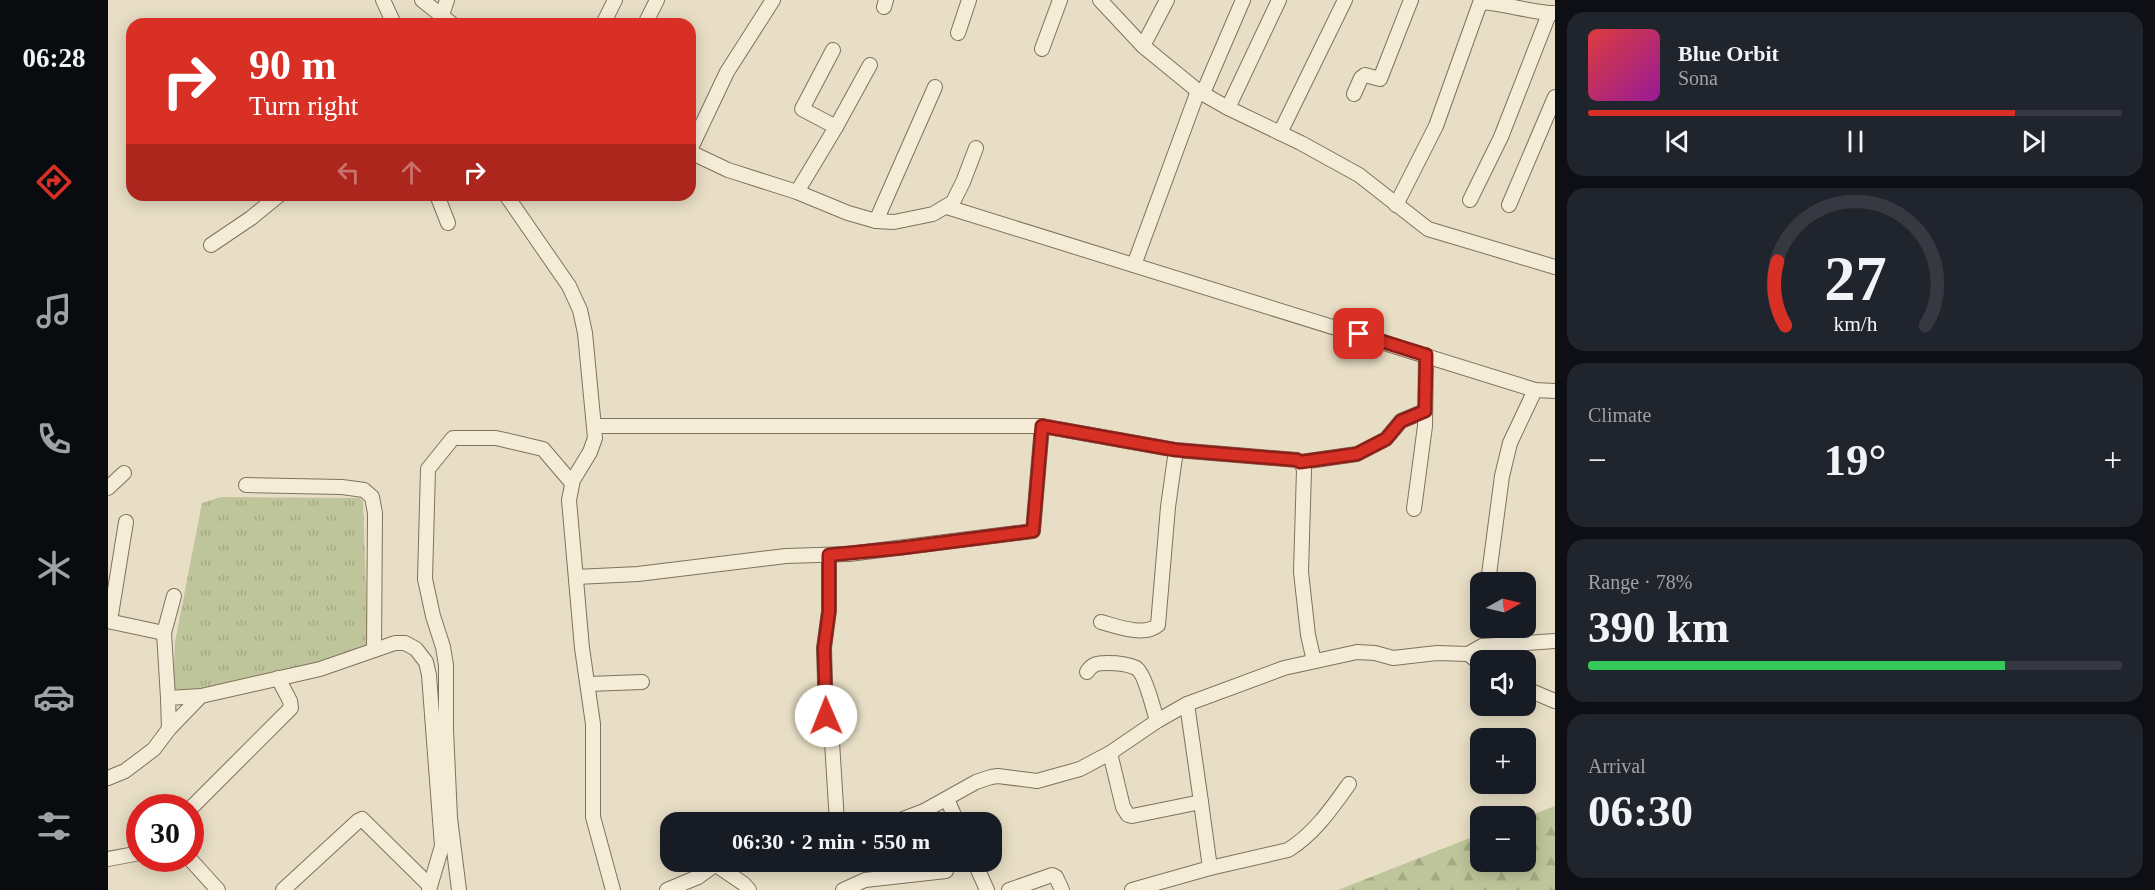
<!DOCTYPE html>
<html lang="en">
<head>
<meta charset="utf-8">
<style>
	body { margin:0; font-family:Georgia,serif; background:#20242c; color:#f1f3f6; height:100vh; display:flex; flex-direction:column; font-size:22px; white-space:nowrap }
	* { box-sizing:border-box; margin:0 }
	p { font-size:20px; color:#9ea1a6 }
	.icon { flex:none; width:33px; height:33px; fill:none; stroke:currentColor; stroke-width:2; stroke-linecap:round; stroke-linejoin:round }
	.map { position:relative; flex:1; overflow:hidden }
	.panel { display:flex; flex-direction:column; gap:12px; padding:12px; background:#0d0f14; width:600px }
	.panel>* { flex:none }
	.guide { position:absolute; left:18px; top:18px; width:570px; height:183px; border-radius:18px; box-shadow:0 3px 15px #0003; background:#d93025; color:#fff; overflow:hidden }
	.needle { width:39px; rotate:82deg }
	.fabs { position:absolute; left:1362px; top:572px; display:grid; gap:12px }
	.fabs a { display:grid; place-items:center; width:66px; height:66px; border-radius:12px; background:#171b24; box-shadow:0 3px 15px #0003; font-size:30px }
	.speed { position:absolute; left:18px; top:794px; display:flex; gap:12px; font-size:30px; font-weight:700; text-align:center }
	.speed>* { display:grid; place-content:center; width:78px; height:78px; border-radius:50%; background:#171b24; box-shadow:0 3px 15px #0003; line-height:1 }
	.speed .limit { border:9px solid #d22; background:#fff; color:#111 }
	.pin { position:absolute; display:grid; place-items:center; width:51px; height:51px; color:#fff; margin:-26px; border-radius:12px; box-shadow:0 3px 9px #0006 }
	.me { position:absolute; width:66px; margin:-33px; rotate:359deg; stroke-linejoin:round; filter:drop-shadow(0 0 4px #0008) }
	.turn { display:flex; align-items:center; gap:21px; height:126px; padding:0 24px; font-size:27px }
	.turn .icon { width:78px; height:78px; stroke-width:2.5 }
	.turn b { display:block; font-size:42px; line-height:51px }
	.lanes { display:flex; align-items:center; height:57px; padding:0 24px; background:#0003; justify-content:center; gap:30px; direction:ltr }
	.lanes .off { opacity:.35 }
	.big { font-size:45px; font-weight:800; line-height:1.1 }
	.panel .card { flex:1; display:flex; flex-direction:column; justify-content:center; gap:9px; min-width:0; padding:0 21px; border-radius:18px; background:#20242c }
	.panel .dial { align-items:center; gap:0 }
	.dial svg { height:156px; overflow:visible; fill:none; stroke:#363941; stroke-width:7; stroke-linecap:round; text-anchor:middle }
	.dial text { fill:#f1f3f6; stroke:none }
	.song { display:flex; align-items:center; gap:18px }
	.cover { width:72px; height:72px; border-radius:9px; background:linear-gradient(135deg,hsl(0 70% 55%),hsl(300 70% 35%)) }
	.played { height:6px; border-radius:3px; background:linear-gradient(90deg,#d93025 80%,#363941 80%) }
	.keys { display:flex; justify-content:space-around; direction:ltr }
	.heat { display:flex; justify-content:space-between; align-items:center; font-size:33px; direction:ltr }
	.charge { height:9px; border-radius:4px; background:linear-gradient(90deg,#34c759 78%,#363941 0) }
	.trip { position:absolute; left:552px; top:812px; width:342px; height:60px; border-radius:18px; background:#171b24; box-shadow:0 3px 15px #0003; font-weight:800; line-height:60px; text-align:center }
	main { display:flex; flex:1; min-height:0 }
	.dock { display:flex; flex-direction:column; width:108px; justify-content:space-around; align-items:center; background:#090b0e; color:#9ea1a6 }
	.dock .icon { width:42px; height:42px }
	.dock .on { color:#d93025 }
	.dock b { font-size:27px; color:#f1f3f6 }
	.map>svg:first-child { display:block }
	.forest { fill:url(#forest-firs) }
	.park { fill:url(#park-tufts) }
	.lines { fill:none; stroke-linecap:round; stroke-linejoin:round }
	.minor-casing { stroke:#81715d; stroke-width:16 }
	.minor { stroke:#f4ecd7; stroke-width:14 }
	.route-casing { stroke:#8d1f18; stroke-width:15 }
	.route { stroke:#d93025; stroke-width:10 }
</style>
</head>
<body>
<main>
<nav class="dock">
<b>06:28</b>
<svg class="icon on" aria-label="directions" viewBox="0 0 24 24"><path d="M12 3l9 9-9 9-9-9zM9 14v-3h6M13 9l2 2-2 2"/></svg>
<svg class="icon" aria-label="music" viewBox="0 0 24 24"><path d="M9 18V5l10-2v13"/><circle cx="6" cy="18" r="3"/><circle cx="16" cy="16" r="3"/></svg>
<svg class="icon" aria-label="phone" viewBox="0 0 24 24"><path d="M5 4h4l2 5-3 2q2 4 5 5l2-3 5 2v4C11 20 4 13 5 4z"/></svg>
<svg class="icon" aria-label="climate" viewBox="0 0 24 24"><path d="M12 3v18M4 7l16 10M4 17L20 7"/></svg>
<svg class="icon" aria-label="car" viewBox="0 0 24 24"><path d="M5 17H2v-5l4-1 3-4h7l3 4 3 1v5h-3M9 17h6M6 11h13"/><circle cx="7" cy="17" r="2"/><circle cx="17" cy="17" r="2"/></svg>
<svg class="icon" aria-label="filters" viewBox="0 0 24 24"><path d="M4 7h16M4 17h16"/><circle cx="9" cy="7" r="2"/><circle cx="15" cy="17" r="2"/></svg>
</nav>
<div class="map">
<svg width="1447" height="890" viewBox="0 0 1447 890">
	<defs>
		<pattern id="forest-firs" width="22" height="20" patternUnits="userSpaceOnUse" patternTransform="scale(1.5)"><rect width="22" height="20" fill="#bfc59a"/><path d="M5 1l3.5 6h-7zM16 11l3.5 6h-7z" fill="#a5a984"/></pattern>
		<pattern id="park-tufts" width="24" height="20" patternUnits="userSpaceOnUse" patternTransform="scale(1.5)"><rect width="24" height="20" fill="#bfc59a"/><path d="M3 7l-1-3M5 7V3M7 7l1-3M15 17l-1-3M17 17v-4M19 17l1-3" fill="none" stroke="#a5a984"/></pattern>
	</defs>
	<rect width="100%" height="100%" fill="#e8dec5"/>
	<polygon class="forest" points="1447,806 1447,890 1230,890 1372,834 1372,861 1418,861 1418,817"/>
	<polygon class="park" points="113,497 252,498 255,501 260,644 257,650 251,653 84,691 65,689 67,642 94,503"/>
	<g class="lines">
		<defs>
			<g id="minor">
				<polyline points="275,0 286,24"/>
				<polyline points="314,0 344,24"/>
				<polyline points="992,0 1035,46 1090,91 1120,108 1193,143 1251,175 1320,229 1447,267"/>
				<polyline points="776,7 778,0"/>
				<polyline points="334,15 339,0"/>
				<polyline points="495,24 507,0"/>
				<polyline points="537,24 549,0"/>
				<polyline points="850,33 861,0"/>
				<polyline points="1035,46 1059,0"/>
				<polyline points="934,49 952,0"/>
				<polyline points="725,50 694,109 728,127"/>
				<polyline points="1095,93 1135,0"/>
				<polyline points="1246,94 1253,78 1257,75 1272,79 1303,0"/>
				<polyline points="1120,108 1171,0"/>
				<polyline points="1172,133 1237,0"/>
				<polyline points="582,150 619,72 665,0"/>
				<polyline points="582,152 620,170 689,192 740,213 768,221 786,222 825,214 845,202 855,182 868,148"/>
				<polyline points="689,192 728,127 762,65"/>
				<polyline points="329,195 340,223"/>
				<polyline points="398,195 461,286 472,310 477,333 487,438 482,452 465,480 461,500 474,648 485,724 485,817 505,890"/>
				<polyline points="1362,200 1393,137 1441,14"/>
				<path d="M1288 205 1328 126 1372 3C1383 0 1429 14 1447 13"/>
				<polyline points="1401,205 1447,97"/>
				<polyline points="839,207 1427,390 1447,391"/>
				<polyline points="768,221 827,87"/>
				<polyline points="103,245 143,218 171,195"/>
				<polyline points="1026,265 1090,91"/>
				<polyline points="487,426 934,426 1068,450 1189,460 1194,464 1196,470 1193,572 1200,635 1206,661"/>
				<polyline points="1193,462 1249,454 1278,439 1293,421 1317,411"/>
				<polyline points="138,485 234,487 256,490 264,497 267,513 266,650"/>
				<polyline points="0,488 16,473"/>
				<polyline points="1306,509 1317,426 1318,355"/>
				<polyline points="721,555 721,611 716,648 718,716 724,742 729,822"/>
				<polyline points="468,577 530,574 678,556 741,554 925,531 934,426"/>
				<polyline points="1380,582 1394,476 1402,443 1427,390"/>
				<polyline points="0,621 56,633"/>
				<polyline points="2,621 18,522"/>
				<path d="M993 622C1008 626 1036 637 1050 625L1060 507 1068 450"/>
				<polyline points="1360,654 1372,663"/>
				<path d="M979 672C984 664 989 663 999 663 1008 663 1020 664 1028 668 1036 672 1046 710 1049 721"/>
				<polyline points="480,684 534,682"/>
				<polyline points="1418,689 1447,701"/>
				<polyline points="60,698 56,633 66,596"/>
				<polyline points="1079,704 1093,802"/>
				<polyline points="61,729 93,696"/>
				<path d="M1002 753 1015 807 1020 815 1024 816 1093 802 1102 868 1180 850C1206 834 1224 808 1241 784"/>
				<polyline points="0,778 17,771 46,749 61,729 60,698 93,696 212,669 287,643 297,643 308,649 318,662 321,675 334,846 321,890"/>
				<polyline points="839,799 849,822"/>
				<polyline points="82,809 183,708 182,701 170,678"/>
				<polyline points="787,822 816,811 868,782 883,777 890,776 929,781 972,769 1002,753 1049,721 1079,704 1176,668 1249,652 1267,653 1285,658 1329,653 1360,654 1374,646 1447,641"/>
				<polyline points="81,858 110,890"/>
				<polyline points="0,859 32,853"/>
				<polyline points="866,861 879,890"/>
				<polyline points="608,865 636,884 641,890"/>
				<polyline points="175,890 250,821 254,819 322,886"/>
				<polyline points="351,890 342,818 338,730 338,665 335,647 325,616 317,579 320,469 345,438 388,438 435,449 464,483"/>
				<polyline points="559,890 590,877 612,861"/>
				<polyline points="735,890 757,880 838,871"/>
				<polyline points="901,890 944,875 948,877 954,890"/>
				<polyline points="1024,890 1102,868"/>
			</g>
		</defs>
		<use href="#minor" class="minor-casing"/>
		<use href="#minor" class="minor"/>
	</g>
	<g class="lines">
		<defs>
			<polyline id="route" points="718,716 716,648 721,611 721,555 793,548 925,531 934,426 1068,450 1189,460 1192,462 1249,454 1278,439 1293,421 1317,411 1318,355 1251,334"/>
		</defs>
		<use href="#route" class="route-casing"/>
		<use href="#route" class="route"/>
	</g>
</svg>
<div class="fabs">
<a><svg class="needle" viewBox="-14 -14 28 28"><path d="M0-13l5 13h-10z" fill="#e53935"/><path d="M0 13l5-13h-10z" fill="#9ea1a6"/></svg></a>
<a><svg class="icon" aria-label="sound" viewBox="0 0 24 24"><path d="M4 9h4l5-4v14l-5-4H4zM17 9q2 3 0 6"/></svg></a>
<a>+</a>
<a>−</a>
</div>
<div class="speed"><div class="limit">30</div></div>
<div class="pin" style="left:1251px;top:334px;background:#d93025"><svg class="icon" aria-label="arrive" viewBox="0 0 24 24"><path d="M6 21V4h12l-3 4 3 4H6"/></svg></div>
<svg class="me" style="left:718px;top:716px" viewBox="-20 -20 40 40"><circle r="19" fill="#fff"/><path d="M0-13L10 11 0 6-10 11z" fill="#d93025"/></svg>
<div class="trip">06:30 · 2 min · 550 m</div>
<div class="guide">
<div class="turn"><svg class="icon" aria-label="right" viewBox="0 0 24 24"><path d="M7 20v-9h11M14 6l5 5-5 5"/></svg><div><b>90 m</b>Turn right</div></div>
<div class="lanes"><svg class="icon off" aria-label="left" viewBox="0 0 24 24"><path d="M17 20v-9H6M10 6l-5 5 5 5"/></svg><svg class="icon off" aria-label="ahead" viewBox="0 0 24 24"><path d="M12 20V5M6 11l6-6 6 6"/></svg><svg class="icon" aria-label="right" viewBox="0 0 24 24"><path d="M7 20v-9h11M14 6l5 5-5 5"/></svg></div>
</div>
</div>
<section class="panel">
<div class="card">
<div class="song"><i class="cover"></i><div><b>Blue Orbit</b><p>Sona</p></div></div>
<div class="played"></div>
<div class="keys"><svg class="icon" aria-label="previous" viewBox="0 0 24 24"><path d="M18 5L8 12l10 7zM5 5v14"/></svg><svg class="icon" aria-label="pause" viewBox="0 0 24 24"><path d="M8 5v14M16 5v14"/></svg><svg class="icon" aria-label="next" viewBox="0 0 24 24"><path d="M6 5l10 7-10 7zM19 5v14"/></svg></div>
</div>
<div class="card dial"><svg viewBox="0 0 100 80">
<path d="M14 69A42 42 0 1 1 86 69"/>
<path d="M14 69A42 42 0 0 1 10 36" stroke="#d93025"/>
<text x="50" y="56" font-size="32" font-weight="700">27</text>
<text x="50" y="72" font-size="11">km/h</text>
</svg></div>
<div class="card"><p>Climate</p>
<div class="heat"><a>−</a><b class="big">19°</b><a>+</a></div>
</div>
<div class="card"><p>Range · 78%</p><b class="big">390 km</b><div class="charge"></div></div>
<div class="card"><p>Arrival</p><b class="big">06:30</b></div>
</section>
</main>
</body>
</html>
